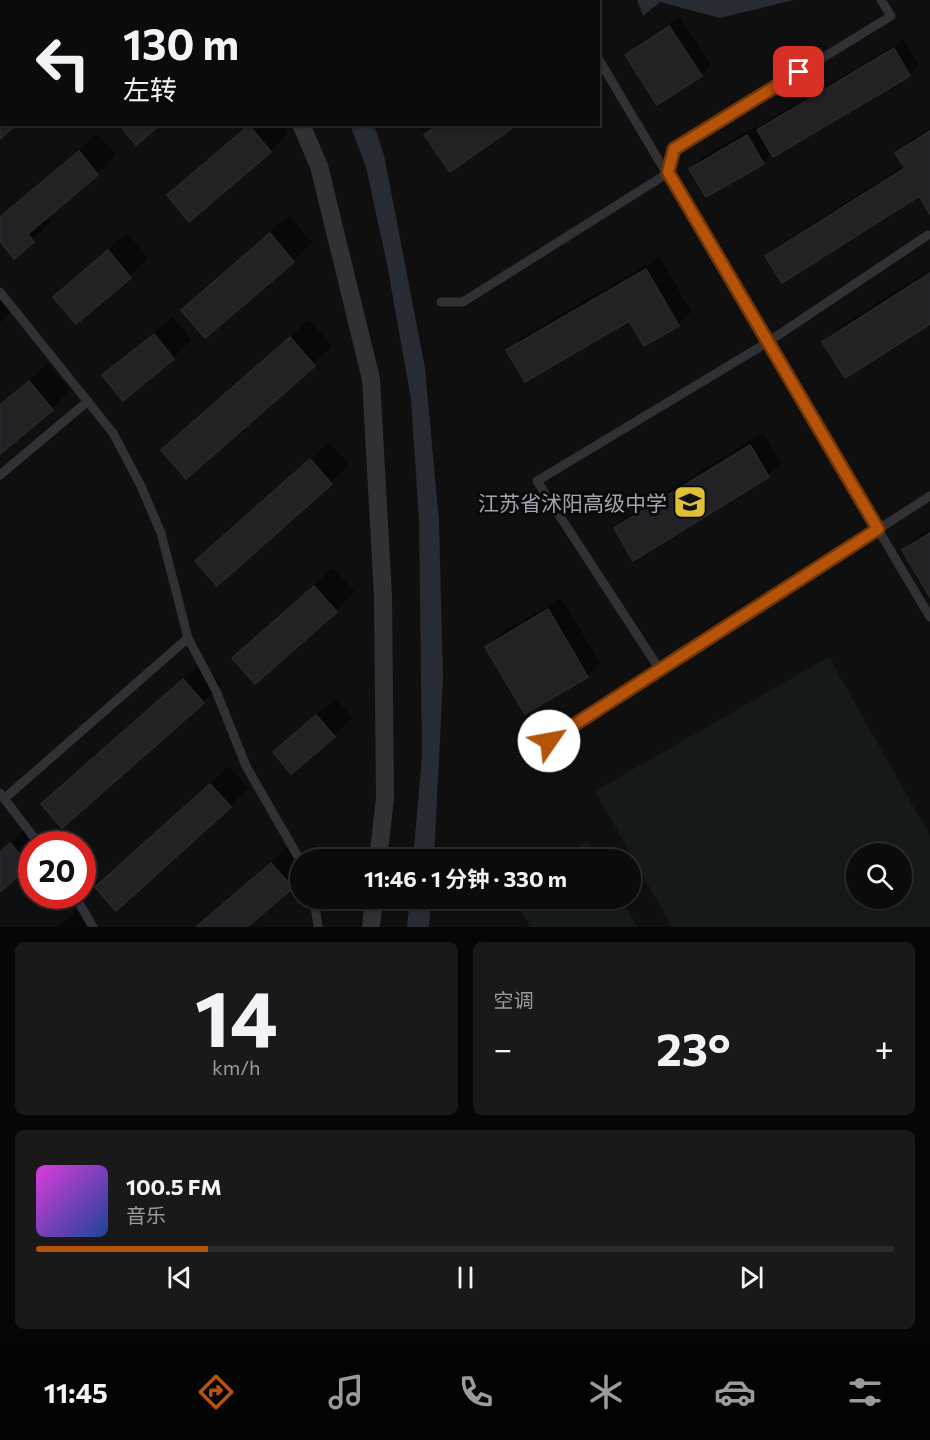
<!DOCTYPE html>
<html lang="zh">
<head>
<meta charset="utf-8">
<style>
	body { margin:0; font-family:Commissioner,"Noto Sans SC",sans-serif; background:#19191a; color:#f1f3f6; height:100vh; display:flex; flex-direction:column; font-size:22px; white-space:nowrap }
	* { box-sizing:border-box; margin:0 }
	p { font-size:20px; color:#9a9b9d }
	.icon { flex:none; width:33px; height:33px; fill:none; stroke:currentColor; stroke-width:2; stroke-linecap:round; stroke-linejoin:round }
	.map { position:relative; height:927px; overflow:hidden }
	.sheet { display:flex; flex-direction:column; gap:15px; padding:15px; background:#060607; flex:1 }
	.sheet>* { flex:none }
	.banner { position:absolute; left:0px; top:0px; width:600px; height:126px; box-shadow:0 2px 4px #0004,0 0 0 2px #2b2b2d; background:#0b0b0c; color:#f1f3f6; overflow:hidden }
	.buttons { position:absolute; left:846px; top:843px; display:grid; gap:12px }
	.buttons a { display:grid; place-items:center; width:66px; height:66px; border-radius:50%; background:#0b0b0c; box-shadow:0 2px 4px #0004,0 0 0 2px #2b2b2d; font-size:30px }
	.speed { position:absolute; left:18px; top:831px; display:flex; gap:12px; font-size:30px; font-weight:700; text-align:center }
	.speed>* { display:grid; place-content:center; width:78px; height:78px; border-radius:50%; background:#0b0b0c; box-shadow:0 2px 4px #0004,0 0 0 2px #2b2b2d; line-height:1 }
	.speed .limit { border:9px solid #d22; background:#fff; color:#111 }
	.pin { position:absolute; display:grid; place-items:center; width:51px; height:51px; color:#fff; margin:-26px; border-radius:12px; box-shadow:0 3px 9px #0006 }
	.me { position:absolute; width:66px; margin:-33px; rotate:57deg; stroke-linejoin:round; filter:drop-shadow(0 0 4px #0008) }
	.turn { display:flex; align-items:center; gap:21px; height:126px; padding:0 24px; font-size:27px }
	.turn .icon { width:78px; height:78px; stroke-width:2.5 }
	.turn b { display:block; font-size:42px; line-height:51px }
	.big { font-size:45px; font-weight:700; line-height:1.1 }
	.sheet .tile { flex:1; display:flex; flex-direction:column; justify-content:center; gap:9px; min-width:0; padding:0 21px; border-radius:9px; background:#19191a }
	.sheet .dial { align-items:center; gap:0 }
	.dial b { font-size:78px; line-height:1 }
	.song { display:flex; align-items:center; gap:18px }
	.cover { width:72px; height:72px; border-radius:9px; background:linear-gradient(135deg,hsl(300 70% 55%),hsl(220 70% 35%)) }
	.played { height:6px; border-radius:3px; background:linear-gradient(90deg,#b45309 20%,#2b2b2d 20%) }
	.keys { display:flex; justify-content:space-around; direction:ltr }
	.heat { display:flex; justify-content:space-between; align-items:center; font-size:33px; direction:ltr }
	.sheet .tiles { flex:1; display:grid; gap:15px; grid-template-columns:1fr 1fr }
	.tile:last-child { grid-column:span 2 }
	.trip { position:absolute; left:290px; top:849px; width:351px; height:60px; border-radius:30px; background:#0b0b0c; box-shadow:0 2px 4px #0004,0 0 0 2px #2b2b2d; font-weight:700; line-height:60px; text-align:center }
	.dock { display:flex; height:96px; justify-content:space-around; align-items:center; background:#040405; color:#9a9b9d }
	.dock .icon { width:42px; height:42px }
	.dock .on { color:#b45309 }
	.dock b { font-size:27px; color:#f1f3f6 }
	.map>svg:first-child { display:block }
	.green { fill:#161a17; fill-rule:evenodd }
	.water { fill:#272b32 }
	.shadow { fill:#0007 }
	.building { fill:#222224; stroke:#29292c; stroke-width:1.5 }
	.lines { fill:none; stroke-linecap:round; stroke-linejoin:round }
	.service { stroke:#303035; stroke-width:9 }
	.minor { stroke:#303035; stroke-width:18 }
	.route-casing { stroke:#753606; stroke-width:15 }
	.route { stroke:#b45309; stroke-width:10 }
	.labels { text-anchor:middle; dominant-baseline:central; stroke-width:6; stroke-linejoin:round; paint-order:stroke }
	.poi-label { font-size:21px; fill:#a1a4b0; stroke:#0a0a0b; text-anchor:end }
</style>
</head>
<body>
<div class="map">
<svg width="930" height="927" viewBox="0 0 930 927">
	<rect width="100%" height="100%" fill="#0f0f10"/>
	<g class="green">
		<path d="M829 657 930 836V927H672L595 791ZM856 854H902V898H856Z"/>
		<polygon points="588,841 599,859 555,859"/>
		<polygon points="514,899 621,899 637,927 530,927"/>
	</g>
	<g class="water">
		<polygon points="637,0 793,0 720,18 660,2 643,16"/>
		<polygon points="350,125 374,125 384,155 425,368 439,521 443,679 434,859 413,859 422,756 419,520 411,399 387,264 366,167"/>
		<polygon points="410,899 431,899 429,927 407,927"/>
	</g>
	<g class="shadow">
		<polygon points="112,0 170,0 110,2"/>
		<polygon points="374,0 435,0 372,2"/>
		<polygon points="459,0 526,0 527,2 460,2"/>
		<polygon points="679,17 711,66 701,75 627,55 636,45"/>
		<polygon points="904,40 919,65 909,74 774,155 773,153 763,162 691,169 700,159 757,126 759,130 769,120"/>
		<polygon points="2,93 2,124 15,124 0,137"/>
		<polygon points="248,124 282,124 288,133 270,151 169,195 187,177"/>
		<polygon points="930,128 930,211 919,194 767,256 780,244 905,165 897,153 910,140"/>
		<polygon points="98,134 116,155 97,174 47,216 51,222 15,256 0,239 0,217"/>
		<polygon points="289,216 312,242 293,261 205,336 183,310 201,291"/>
		<polygon points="127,233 148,258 130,276 55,297"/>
		<polygon points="660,257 691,312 678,324 645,344 629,319 508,351 521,338"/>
		<polygon points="930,270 930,323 824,342 836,329"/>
		<polygon points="0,289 15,307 0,323"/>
		<polygon points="173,317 191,340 173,358 104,375 123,357"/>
		<polygon points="309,320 332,346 186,477 182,432"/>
		<polygon points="48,364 70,390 52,409 0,452 0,404"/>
		<polygon points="763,433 781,463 768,476 616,529 628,516"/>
		<polygon points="329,442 349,465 331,483 197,561"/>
		<polygon points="930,529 930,594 903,550 916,537"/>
		<polygon points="333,568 355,592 255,682 234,658"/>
		<polygon points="561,598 600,663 587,676 487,647 500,634"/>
		<polygon points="202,662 221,684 203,702 61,786"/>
		<polygon points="336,698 352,718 334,736 275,752 293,734"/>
		<polygon points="229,766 248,788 230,806 115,869"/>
		<polygon points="29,826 45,844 32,844 32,862 0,890 0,852"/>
		<polygon points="290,845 300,860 300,878 292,887 245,927 195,927"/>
		<polygon points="79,908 96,927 57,927"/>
	</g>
	<g class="building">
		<polygon points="0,0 31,0 2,2 2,6"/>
		<polygon points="113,0 172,0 111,2"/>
		<polygon points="372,0 438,0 370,2"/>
		<polygon points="457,0 505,0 506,2 458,2"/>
		<polygon points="669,26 702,76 657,105 625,55"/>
		<polygon points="894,48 910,76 773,157 757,130"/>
		<polygon points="2,94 2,124 17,124 0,139"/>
		<polygon points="119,124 161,124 136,145"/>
		<polygon points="439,124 518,124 450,172 424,135"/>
		<polygon points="249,125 271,152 189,222 167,195"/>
		<polygon points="930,131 930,214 919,196 782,283 765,256 905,168 895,153"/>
		<polygon points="747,135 764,164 706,197 689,169"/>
		<polygon points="79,151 98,175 28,234 34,242 14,259 0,241 0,217"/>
		<polygon points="270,233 294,262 205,338 181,310"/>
		<polygon points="108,250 131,278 76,324 53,297"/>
		<polygon points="646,269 679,326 644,346 629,321 525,382 506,350"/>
		<polygon points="930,273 930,324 845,378 822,342"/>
		<polygon points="154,334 174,359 123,401 102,375"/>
		<polygon points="290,337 315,366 186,479 161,450"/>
		<polygon points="29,381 53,410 0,454 0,405"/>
		<polygon points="750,445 769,477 633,561 614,528"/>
		<polygon points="310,459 332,484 217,586 195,561"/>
		<polygon points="930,533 930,597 902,550"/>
		<polygon points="314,586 337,612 255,684 232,658"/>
		<polygon points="548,609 588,677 525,714 485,647"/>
		<polygon points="183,679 204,703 62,828 41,804"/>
		<polygon points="316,715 335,737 291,774 273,752"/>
		<polygon points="210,784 231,807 116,911 95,887"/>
		<polygon points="10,843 30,866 0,892 0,852"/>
		<polygon points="271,863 293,888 247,927 196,927"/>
	</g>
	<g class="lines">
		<g class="service">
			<polyline points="563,0 564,2"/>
			<polyline points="598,58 930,617"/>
			<polyline points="0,292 113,433 141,486 161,533 188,638 216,691 246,766 300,860"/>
			<polyline points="441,302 463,302 668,173 674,149 891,16 881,0"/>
			<polyline points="0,475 88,401"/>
			<polyline points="660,670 537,481 768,342 928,235"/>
			<polyline points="549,741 930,496"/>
			<polyline points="0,793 39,844"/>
			<polyline points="5,798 188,638"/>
			<polyline points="75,896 93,927"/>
			<polyline points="314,898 318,927"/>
		</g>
		<g class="minor">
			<polyline points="243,0 244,2"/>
			<polyline points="301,124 319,166 371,379 383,596 385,798 378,860"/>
			<polyline points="371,927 374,898"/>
		</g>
	</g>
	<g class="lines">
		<defs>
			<polyline id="route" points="549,741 878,529 668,172 674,149 799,72"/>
		</defs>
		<use href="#route" class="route-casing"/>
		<use href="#route" class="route"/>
	</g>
	<defs>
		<symbol id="school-square" viewBox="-11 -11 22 22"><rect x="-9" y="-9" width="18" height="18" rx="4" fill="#e0c037" stroke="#0a0a0b"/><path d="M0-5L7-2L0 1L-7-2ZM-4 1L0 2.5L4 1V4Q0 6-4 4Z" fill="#111"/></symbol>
	</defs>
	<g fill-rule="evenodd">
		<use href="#school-square" x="671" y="483" width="38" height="38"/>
	</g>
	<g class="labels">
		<g class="poi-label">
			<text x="667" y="502">江苏省沭阳高级中学</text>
		</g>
	</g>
</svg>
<div class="buttons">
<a><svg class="icon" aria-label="search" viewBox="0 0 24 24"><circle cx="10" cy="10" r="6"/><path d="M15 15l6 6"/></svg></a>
</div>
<div class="speed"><div class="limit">20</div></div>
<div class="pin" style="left:799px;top:72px;background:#d93025"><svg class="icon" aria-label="arrive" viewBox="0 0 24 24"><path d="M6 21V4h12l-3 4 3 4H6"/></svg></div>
<svg class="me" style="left:549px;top:741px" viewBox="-20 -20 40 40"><circle r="19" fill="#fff"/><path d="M0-13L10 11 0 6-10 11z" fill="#b45309"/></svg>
<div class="trip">11:46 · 1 分钟 · 330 m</div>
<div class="banner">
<div class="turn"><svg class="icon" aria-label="left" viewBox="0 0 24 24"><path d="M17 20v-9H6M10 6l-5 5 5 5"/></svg><div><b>130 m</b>左转</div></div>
</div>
</div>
<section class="sheet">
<div class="tiles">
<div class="tile dial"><b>14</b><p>km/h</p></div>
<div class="tile"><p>空调</p>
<div class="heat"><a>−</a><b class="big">23°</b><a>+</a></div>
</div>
<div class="tile">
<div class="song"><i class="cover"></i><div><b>100.5 FM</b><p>音乐</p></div></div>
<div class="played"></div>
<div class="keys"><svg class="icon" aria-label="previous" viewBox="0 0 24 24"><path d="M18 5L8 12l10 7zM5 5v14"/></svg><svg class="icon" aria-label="pause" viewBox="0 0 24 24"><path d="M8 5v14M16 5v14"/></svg><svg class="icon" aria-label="next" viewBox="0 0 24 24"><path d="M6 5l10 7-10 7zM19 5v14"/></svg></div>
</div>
</div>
</section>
<nav class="dock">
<b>11:45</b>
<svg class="icon on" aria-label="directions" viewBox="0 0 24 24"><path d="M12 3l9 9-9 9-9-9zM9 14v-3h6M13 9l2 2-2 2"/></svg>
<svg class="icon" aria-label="music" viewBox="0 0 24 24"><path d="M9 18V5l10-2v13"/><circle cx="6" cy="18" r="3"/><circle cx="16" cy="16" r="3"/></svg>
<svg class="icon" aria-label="phone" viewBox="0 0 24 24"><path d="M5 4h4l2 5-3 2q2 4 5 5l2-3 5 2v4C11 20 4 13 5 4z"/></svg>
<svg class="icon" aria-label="climate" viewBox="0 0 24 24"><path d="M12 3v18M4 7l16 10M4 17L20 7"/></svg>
<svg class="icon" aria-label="car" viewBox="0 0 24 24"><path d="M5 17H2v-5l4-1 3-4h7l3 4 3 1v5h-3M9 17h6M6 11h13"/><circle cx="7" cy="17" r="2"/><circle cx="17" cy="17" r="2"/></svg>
<svg class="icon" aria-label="filters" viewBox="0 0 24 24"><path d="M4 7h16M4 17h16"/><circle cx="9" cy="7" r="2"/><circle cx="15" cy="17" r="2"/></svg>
</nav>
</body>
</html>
